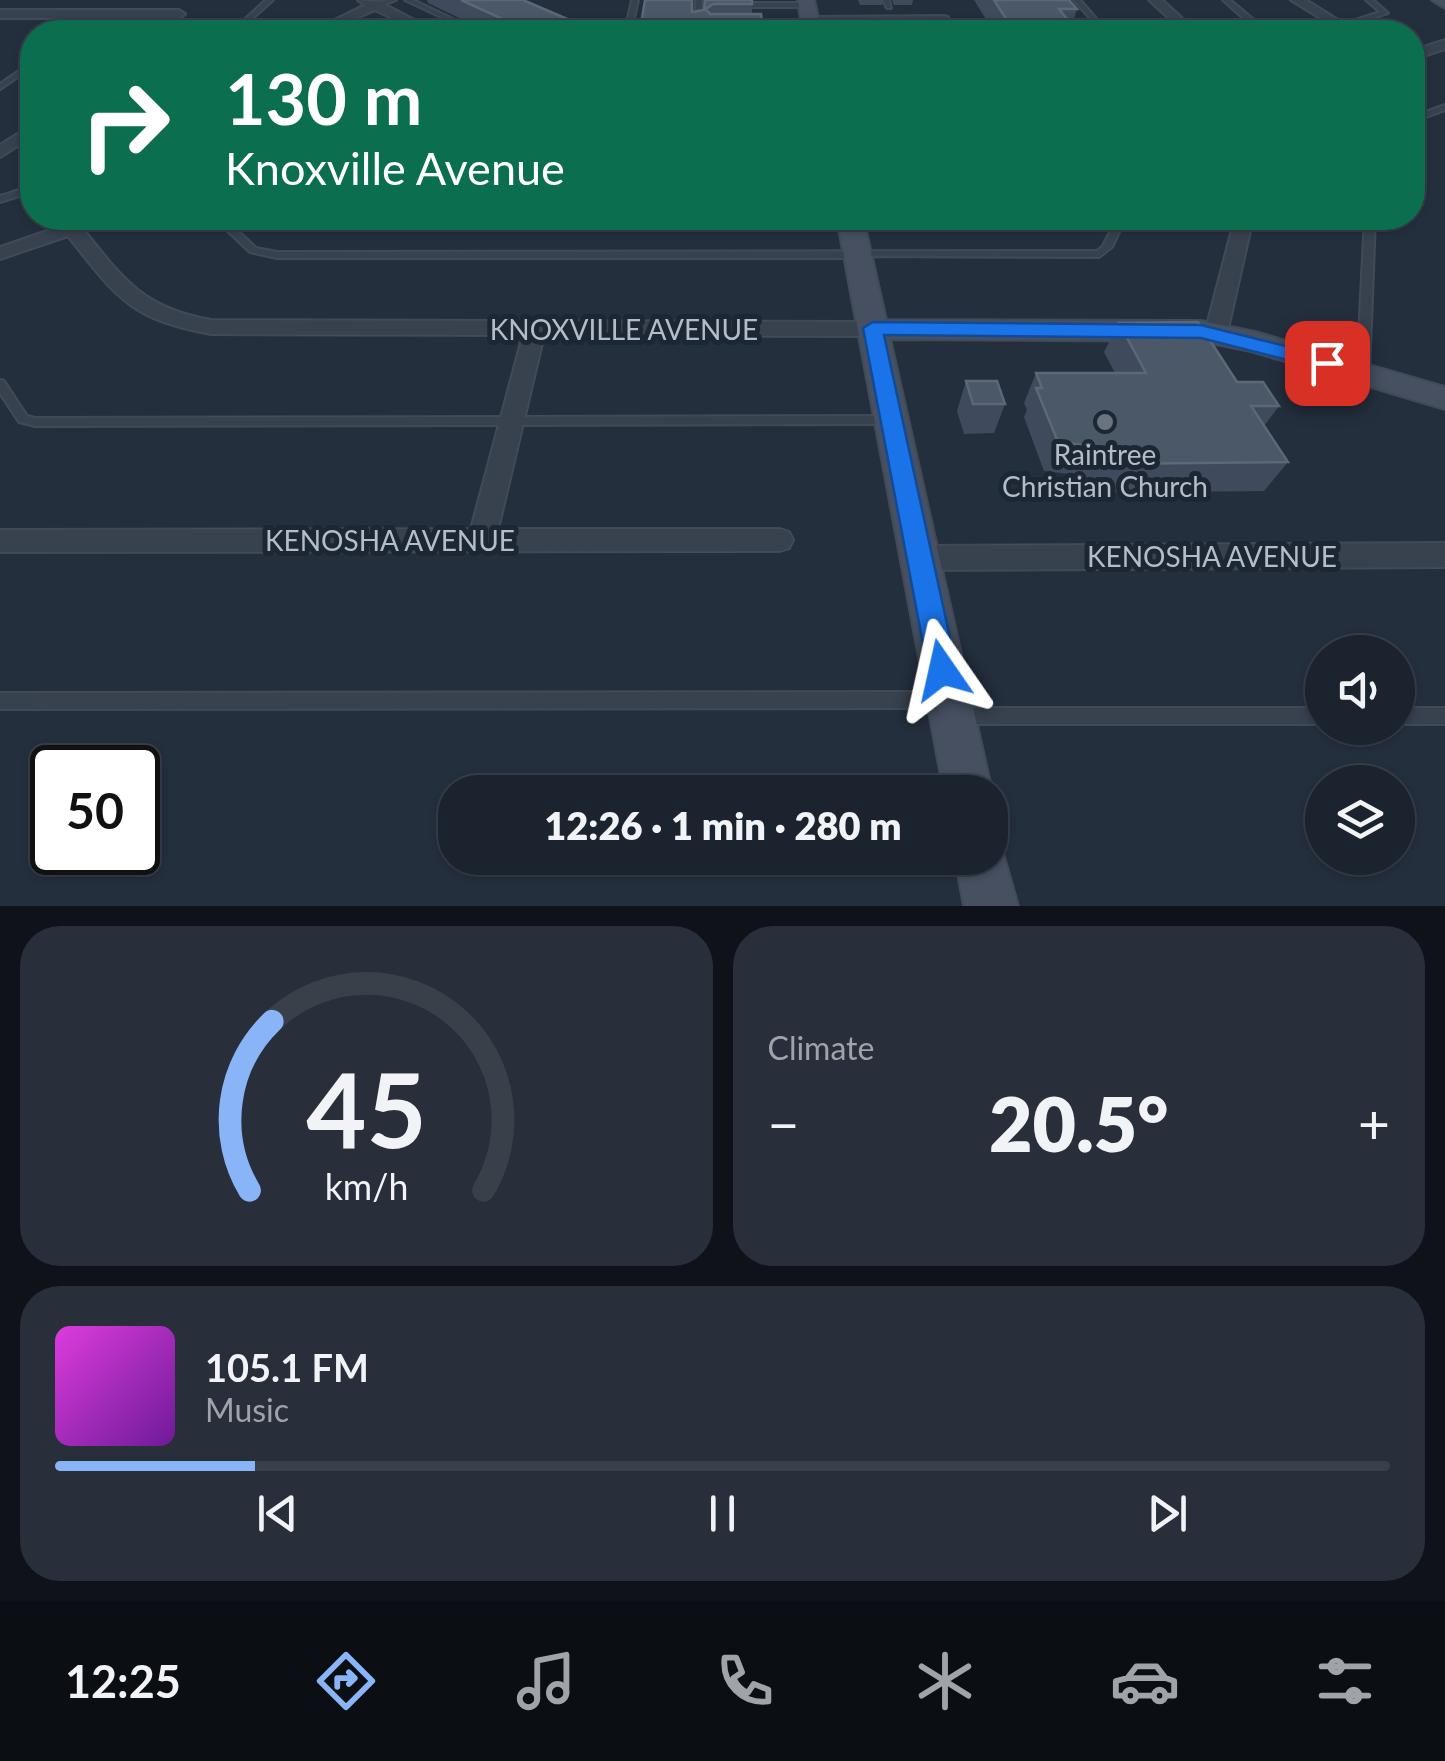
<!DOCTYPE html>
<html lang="en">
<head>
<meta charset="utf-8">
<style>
	body { margin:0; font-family:Lato,sans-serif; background:#282f3a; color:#f1f3f6; height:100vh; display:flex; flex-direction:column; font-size:38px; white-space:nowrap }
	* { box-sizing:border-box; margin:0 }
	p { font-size:32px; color:#a0a4aa }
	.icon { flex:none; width:55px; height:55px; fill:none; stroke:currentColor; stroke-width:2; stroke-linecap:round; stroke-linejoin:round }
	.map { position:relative; height:906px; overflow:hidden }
	.side { display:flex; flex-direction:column; gap:20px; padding:20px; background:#0f1319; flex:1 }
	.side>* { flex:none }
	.guide { position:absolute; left:20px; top:20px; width:1405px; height:210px; border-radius:40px; box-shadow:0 2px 8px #0004,0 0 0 2px #39404a; background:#0b6e4f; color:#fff; overflow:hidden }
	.buttons { position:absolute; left:1305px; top:635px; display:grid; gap:20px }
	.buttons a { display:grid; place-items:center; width:110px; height:110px; border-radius:50%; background:#1b232e; box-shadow:0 2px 8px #0004,0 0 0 2px #39404a; font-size:50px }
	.speed { position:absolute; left:30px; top:745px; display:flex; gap:20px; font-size:50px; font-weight:700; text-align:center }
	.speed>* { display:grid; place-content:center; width:130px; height:130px; border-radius:50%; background:#1b232e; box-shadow:0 2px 8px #0004,0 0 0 2px #39404a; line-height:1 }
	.speed .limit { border:5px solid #111; border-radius:15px; background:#fff; color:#111 }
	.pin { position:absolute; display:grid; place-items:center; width:85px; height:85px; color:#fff; margin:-42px; border-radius:20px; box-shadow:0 5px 15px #0006 }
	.me { position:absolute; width:110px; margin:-55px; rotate:349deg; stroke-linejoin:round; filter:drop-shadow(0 0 8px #0008) }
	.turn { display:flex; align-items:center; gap:35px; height:210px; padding:0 40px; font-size:45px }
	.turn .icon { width:130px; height:130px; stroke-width:2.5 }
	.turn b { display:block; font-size:70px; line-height:85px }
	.big { font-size:75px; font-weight:800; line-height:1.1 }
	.side .tile { flex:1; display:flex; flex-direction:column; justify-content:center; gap:15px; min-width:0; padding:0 35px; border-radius:40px; background:#282f3a }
	.side .dial { align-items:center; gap:0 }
	.dial svg { height:260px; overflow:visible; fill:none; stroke:#39404a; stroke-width:7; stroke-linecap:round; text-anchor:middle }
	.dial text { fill:#f1f3f6; stroke:none }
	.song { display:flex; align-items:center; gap:30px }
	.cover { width:120px; height:120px; border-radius:15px; background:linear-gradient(135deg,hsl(300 70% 55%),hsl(280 70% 35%)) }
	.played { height:10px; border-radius:5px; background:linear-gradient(90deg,#8ab4f8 15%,#39404a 15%) }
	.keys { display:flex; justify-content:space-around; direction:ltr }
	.heat { display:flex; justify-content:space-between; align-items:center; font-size:55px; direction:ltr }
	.side .tiles { flex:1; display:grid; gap:20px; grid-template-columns:1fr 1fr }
	.tile:last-child { grid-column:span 2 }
	.trip { position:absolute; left:438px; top:775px; width:570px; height:100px; border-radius:40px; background:#1b232e; box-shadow:0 2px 8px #0004,0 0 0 2px #39404a; font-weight:800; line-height:100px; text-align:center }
	.tab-bar { display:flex; height:160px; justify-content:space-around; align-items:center; background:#0b0e12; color:#a0a4aa }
	.tab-bar .icon { width:70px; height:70px }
	.tab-bar .current { color:#8ab4f8 }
	.tab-bar b { font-size:45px; color:#f1f3f6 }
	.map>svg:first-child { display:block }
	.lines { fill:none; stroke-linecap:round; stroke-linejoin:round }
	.lane-casing { stroke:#414a57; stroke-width:4 }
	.street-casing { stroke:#414a57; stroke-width:4 }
	.secondary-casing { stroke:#414a57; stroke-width:4 }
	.lane { fill:#38414e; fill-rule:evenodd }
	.street { fill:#38414e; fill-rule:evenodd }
	.secondary { fill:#465061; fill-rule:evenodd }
	.wall { fill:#3f4b5c }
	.building { fill:#4b5868; stroke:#5c6777; stroke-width:2.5 }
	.route { fill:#1a73e8; stroke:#114b97; stroke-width:2.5 }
	.worship-dot { fill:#6b7280; stroke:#1d2633; stroke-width:4 }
	.labels { text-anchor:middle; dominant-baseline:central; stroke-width:10; stroke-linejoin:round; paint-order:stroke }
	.street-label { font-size:28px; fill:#b4bcc9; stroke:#1d2633 }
	.poi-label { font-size:28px; fill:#b4bcc9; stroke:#1d2633 }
</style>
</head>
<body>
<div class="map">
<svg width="1445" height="906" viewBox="0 0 1445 906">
	<rect width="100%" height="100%" fill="#242f3e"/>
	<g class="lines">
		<defs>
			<g id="lane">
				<polygon points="266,0 273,0 237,32 231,32"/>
				<polygon points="387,0 396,0 376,7 373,5"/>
				<polygon points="405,0 413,0 480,32 473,32"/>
				<polygon points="632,0 638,0 631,32 625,32"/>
				<polygon points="696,0 702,0 701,32 695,32"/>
				<polygon points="735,0 741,0 742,3 807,3 810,5 807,7 740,7"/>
				<polygon points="883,0 889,0 891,8 887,8"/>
				<polygon points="1074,0 1080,0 1108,32 1102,32"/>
				<path d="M1223 0H1230L1261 26 1277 32C1255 32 1239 14 1223 0Z"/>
				<polygon points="1366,0 1373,0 1388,13 1329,32 1321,32 1322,31 1380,12"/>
				<polygon points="103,13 108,14 82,32 75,32"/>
				<polygon points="421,26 423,29 412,32 403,32"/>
				<polygon points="749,29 812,30 815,32 747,32"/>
				<polygon points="32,62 32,67 0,89 0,84"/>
				<polygon points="1445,105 1445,110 1412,122 1412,117"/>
				<polygon points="32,186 32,192 0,202 0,196"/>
				<polygon points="214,218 224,218 256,248 277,252 1097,251 1103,246 1117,218 1126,218 1112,247 1099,257 861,256 857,258 277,258 250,252"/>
				<polygon points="1365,218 1375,218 1369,374 1363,378 1357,374"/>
				<polygon points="0,380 4,381 27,416 35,418 889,416 895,420 889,424 35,426 19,422 0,393"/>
				<polygon points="941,692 947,695 949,700 947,705 941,708 0,709 0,693"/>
				<polygon points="960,708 1322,708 1322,724 960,724 954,722 952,716 954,710"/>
				<rect x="1398" y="708" width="47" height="16"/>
			</g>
			<g id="street">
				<polygon points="358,0 380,2 437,32 422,32 375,10 325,32 310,32 365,5"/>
				<polygon points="1149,0 1162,0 1197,32 1184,32"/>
				<polygon points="1291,0 1306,0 1357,32 1343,32"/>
				<polygon points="0,10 179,10 185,14 179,18 0,18"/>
				<polygon points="944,16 948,17 948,23 810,25 804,21 810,17"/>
				<polygon points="1445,40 1445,49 1412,60 1412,51"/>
				<polygon points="32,125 32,137 0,157 0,145"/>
				<path d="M85 218H110L84 230C124 281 144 308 211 320L873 322 884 329 873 336 544 335 498 529H779L789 532 793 540 789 548 779 551 0 552V530L471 529 523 335 211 334C130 319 117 298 68 236L0 259V247Z"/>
				<polygon points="1235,218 1253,218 1227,333 1216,340 1205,333"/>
				<polygon points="1445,543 1445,567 920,570 910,566 906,558 910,550 920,546"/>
			</g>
			<g id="secondary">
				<polygon points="798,0 814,0 821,32 803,32"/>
				<polygon points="1432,0 1445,0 1445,8"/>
				<polygon points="837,218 863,218 886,320 1201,321 1255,332 1445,387 1445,409 1251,351 1201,341 890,339 992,792 990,798 990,792 944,792"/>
				<polygon points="990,836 999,840 1018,906 964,906 955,858 990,858"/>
			</g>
		</defs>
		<use href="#lane" class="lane-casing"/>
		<use href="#street" class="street-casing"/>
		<use href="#secondary" class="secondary-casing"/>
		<use href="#lane" class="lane"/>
		<use href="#street" class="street"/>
		<use href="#secondary" class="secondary"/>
	</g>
	<g class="wall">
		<polygon points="427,0 523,0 579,24 641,24 704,10 705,0 752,0 752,14 763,32 488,32 428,3"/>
		<polygon points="858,0 882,0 882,5 860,5"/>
		<polygon points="892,0 913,0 912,5 894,5"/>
		<polygon points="974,0 1069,0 1077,9 1070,32 994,32"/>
		<polygon points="1119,323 1237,382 1279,406 1264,426 1288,462 1264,491 1084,493 1077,475 1044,471 1024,417 1027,410 1024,403 1036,373 1115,373 1104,352"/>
		<polygon points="966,381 1005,404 994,433 964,434 957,411"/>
	</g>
	<g class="building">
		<polygon points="461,0 523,0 579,24 641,24 645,0 692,0 692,12 704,10 705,0 752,0 752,4 713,4 706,9 710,14 761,14 763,32 531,32"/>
		<polygon points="994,0 1069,0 1077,9 1059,9 1072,25 1010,25"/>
		<polygon points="1198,322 1237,382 1263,382 1279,406 1251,406 1288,462 1099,464 1092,446 1058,442 1036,388 1042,388 1036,373 1146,373 1119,323"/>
		<polygon points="966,381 997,381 1005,404 973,404"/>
	</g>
	<polygon class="route" points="873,322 1201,325 1334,358 1337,363 1327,370 1201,338 884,335 957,670 953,679 942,683 932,679 928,670 863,328"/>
	<circle class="worship-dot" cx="1105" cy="422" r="10"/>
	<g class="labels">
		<g class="street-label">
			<text x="624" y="329">KNOXVILLE AVENUE</text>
			<text x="390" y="540">KENOSHA AVENUE</text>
			<text x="1212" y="556">KENOSHA AVENUE</text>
		</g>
		<g class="poi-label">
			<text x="1105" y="454">Raintree<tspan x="1105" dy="32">Christian Church</tspan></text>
		</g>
	</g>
</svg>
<div class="buttons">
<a><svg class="icon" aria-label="sound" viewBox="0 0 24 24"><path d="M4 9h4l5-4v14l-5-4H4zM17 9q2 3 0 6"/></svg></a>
<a><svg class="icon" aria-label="layers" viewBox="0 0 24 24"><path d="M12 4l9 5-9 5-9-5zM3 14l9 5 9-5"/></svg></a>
</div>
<div class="speed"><div class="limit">50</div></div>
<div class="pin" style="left:1327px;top:363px;background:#d93025"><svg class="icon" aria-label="arrive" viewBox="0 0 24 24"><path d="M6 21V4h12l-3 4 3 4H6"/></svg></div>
<svg class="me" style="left:942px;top:670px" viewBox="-20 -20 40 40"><path d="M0-17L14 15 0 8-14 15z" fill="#1a73e8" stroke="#fff" stroke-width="4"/></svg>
<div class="trip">12:26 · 1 min · 280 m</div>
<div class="guide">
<div class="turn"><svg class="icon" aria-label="right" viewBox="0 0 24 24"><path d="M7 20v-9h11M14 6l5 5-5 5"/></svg><div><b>130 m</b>Knoxville Avenue</div></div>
</div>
</div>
<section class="side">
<div class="tiles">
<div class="tile dial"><svg viewBox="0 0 100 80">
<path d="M14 69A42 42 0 1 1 86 69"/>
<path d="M14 69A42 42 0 0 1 21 17" stroke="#8ab4f8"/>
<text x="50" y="56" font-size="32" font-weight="700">45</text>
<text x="50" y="72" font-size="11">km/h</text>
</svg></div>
<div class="tile"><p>Climate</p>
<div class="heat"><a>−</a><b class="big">20.5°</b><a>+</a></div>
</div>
<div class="tile">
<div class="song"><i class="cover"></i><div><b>105.1 FM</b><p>Music</p></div></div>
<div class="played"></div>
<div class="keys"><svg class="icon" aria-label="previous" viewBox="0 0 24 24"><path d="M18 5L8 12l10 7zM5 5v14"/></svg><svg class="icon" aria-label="pause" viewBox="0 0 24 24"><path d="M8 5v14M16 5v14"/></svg><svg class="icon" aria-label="next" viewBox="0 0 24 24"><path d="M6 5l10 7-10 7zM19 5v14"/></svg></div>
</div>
</div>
</section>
<nav class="tab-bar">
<b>12:25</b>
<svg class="icon current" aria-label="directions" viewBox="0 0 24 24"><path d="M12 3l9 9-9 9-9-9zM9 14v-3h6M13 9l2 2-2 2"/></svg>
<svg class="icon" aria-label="music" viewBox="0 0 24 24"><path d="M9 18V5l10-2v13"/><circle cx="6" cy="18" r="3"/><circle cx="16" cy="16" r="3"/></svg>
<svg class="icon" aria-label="phone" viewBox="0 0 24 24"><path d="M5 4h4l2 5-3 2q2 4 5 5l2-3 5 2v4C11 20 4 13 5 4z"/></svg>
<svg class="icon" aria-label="climate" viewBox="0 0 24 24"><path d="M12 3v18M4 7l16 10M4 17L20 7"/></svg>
<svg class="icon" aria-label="car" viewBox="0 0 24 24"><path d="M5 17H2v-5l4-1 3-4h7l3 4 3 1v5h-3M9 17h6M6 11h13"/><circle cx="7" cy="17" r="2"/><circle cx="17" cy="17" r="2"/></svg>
<svg class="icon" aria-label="filters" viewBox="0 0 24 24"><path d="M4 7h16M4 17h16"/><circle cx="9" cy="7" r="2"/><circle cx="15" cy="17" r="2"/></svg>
</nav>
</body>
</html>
